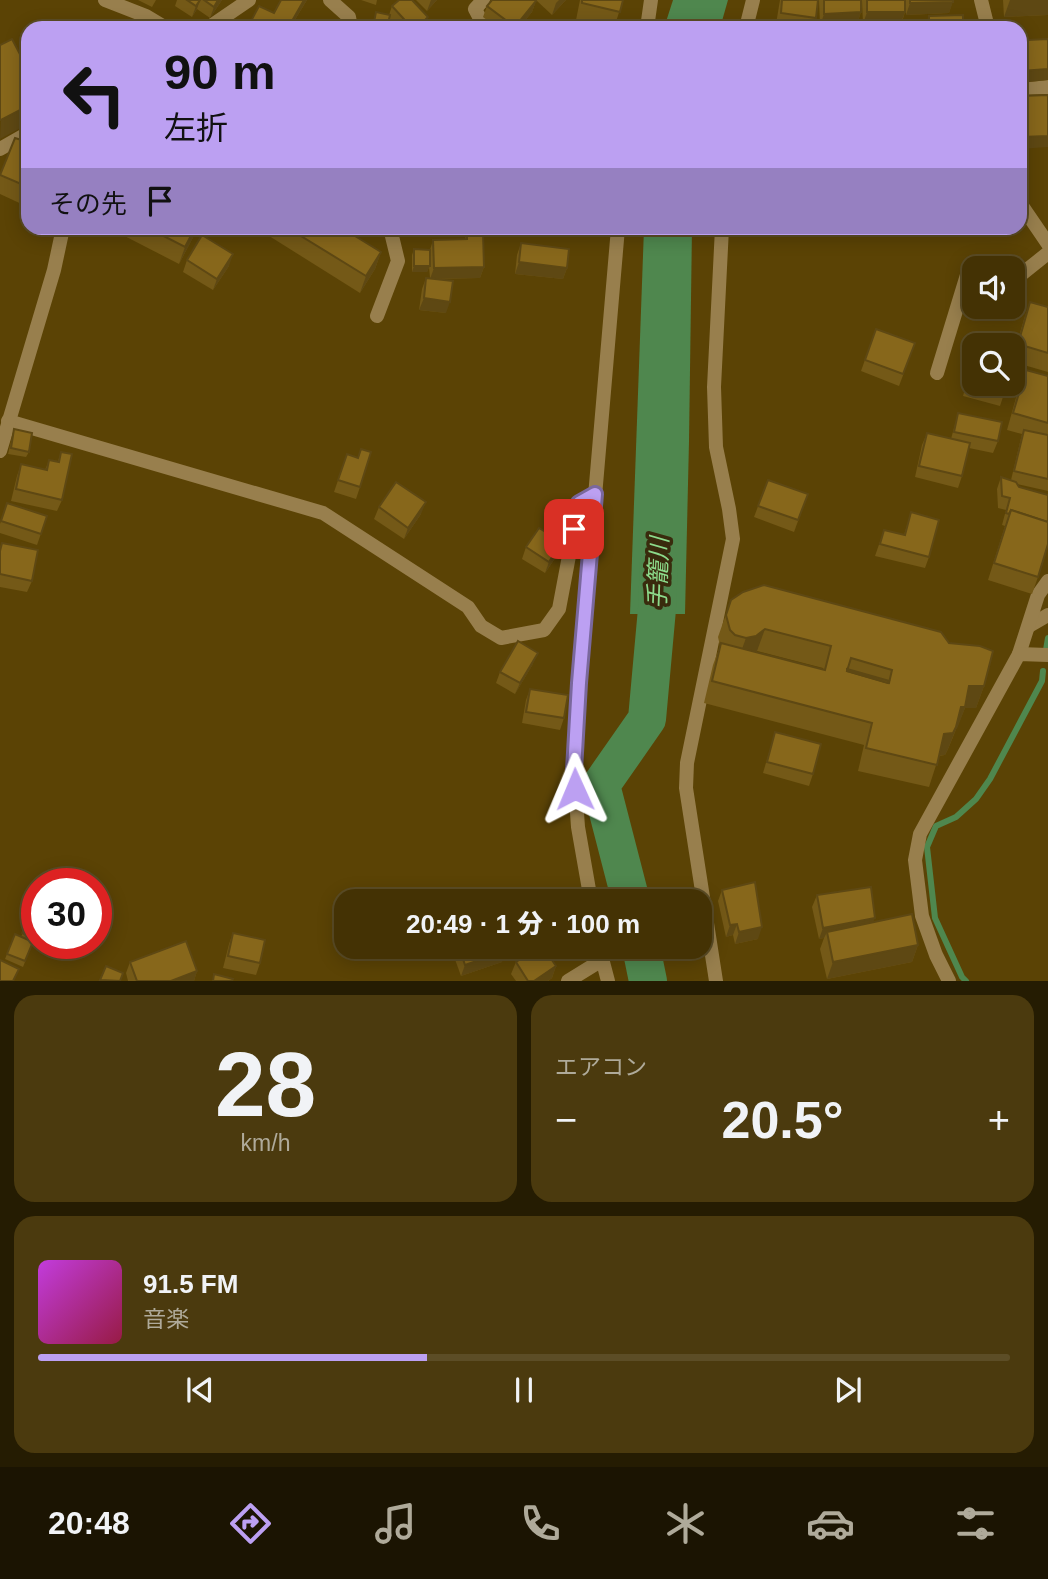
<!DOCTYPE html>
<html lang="ja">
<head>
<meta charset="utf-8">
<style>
	body { margin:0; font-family:Arial,"Noto Sans JP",sans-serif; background:#4b3a0e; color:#f1f3f6; height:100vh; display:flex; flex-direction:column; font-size:26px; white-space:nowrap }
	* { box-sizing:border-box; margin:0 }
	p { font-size:23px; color:#afaa9a }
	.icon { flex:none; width:38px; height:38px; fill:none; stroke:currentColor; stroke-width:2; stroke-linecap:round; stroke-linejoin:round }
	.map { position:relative; height:981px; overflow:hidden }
	.side { display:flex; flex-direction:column; gap:14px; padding:14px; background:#251c02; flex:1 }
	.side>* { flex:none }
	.hud { position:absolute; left:21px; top:21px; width:1006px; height:214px; border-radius:21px; box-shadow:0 4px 18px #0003,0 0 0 2px #5c4d26; background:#bca0f2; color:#111; overflow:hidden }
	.fabs { position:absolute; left:962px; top:256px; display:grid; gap:14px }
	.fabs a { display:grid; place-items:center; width:63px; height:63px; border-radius:14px; background:#443204; box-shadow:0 4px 18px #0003,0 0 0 2px #5c4d26; font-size:35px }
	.speed { position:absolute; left:21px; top:868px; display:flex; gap:14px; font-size:35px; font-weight:700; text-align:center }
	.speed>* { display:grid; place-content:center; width:91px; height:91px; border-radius:50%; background:#443204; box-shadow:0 4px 18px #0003,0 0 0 2px #5c4d26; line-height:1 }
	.speed .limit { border:10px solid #d22; background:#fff; color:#111 }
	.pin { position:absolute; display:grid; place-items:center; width:60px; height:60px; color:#fff; margin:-30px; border-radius:14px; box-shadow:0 4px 10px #0006 }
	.me { position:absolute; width:77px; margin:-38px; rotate:359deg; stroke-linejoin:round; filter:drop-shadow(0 0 5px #0008) }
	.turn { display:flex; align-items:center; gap:24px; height:147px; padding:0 28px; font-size:32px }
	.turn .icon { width:91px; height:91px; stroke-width:2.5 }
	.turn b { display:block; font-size:49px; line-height:60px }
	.then { display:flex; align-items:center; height:66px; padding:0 28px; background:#0003; gap:14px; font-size:26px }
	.big { font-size:52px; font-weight:800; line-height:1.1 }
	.side .widget { flex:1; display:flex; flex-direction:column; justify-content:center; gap:10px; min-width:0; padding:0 24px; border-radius:21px; background:#4b3a0e }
	.side .dial { align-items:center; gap:0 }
	.dial b { font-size:91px; line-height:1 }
	.song { display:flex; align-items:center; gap:21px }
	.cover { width:84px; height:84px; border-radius:10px; background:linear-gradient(135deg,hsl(290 70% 55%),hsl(340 70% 35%)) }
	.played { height:7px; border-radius:4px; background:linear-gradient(90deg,#bca0f2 40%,#5c4d26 40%) }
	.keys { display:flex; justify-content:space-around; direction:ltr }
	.heat { display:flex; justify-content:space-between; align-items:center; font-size:38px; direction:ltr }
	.side .tiles { flex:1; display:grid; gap:14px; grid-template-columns:1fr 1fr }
	.widget:last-child { grid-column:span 2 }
	.trip { position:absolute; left:334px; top:889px; width:378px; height:70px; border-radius:21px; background:#443204; box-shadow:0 4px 18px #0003,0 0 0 2px #5c4d26; font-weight:800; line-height:70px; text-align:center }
	.tabs { display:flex; height:112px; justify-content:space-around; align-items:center; background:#1b1402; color:#afaa9a }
	.tabs .icon { width:49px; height:49px }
	.tabs .on { color:#bca0f2 }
	.tabs b { font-size:32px; color:#f1f3f6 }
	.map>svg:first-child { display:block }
	.water { fill:#4f874e }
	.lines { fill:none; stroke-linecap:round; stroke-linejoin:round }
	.stream { stroke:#4f874e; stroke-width:6 }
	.river { stroke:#4f874e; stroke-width:38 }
	.minor { stroke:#987f4d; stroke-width:14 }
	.tertiary { stroke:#987f4d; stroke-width:14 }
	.wall { fill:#745917; fill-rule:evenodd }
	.shaded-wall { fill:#5e4813 }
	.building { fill:#87671b; stroke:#5e4813; stroke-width:2; fill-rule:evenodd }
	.route-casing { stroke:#7a689d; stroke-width:18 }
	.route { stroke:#bca0f2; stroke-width:12 }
	.labels { text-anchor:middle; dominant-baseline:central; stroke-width:7; stroke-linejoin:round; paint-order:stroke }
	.water-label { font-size:24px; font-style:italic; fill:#8cdb8b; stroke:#392b0d }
</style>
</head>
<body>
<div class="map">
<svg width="1048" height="981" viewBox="0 0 1048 981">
	<rect width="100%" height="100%" fill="#5b4305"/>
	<g class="water">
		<polygon points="673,0 728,0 720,28 664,28"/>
		<polygon points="644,228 692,228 689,441 685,614 630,614"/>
	</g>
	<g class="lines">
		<g class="stream">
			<polyline points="1046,650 1048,638"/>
			<polyline points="966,981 962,977 935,918 927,847 936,826 956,817 976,799 990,779 1042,681 1043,671"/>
		</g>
		<g class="river">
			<polyline points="631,901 601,785 647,719 657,609 659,562"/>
			<polyline points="641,947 648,981"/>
		</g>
		<g class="minor">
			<polyline points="105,0 146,16 166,28"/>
			<polyline points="330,0 349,17 351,28"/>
			<polyline points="483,0 475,9 485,28"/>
			<polyline points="208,28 249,0"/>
			<polyline points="647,28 651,0"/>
			<polyline points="746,28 753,0"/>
			<polyline points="1020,88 1048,87"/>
			<polyline points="0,149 28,133"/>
			<polyline points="1013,271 1023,273 1048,253"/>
			<polyline points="377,316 398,261 390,228"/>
			<polyline points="937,373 970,265 989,268"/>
			<polyline points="8,421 323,513 468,607 481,626 501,638 544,630 559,609 579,503 595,494"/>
			<polyline points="0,451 54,270 63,228"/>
			<polyline points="1029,626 1048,615"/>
			<polyline points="1019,654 1038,595 1048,581"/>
			<polyline points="591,901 578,827 574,770 579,683 618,228"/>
			<polyline points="599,947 608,981"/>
			<polyline points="568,981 602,960"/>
			<polyline points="716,981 686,788 687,763 733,539 729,509 716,447 714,387 722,228"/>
			<polyline points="949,981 936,955 922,916 915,860 920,834 1019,654 1048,655"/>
		</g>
		<g class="tertiary">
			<polyline points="981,0 988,28"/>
			<polyline points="1020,203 1048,244"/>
		</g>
	</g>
	<g class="wall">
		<polygon points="138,0 156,0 152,7"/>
		<polygon points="177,0 222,0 210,18 197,9 192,17 175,6"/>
		<polygon points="281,0 307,0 290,28 248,28 250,23 274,13"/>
		<polygon points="361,0 377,0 376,5"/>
		<polygon points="416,0 437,0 427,11"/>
		<polygon points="536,0 566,0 552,15"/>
		<polygon points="580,0 623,0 614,28 609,28 576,20"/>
		<polygon points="780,0 818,0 816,18 813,28 800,28 776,24"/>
		<polygon points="819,0 861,0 861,12 857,24 820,26"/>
		<polygon points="862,0 905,0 905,12 902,22 912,28 867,28 869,23 863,24"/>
		<polygon points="906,0 953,0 949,13 906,15"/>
		<polygon points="1003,0 1048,0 1048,15 1004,17"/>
		<polygon points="536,1 532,12 519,28 497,28 483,17 487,6"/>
		<polygon points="392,6 428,17 424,28 397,28 389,19 387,28 372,28 376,12 389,15"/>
		<polygon points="929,16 963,28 924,28"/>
		<polygon points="1048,39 1048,80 1020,83 1020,63 1022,52 1027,40"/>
		<polygon points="28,142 28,207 0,194 0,175"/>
		<polygon points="109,228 198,228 179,264"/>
		<polygon points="268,228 342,228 381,252 375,269 360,293 266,234"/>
		<polygon points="467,232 484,267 480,278 437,279 446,313 419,310 422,289 426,278 430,278 429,267 427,272 412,272 412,255 414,249 430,250 433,240 465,239"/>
		<polygon points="521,243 567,268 563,279 515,274 517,255"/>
		<polygon points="187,260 229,266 213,290 183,272"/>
		<polygon points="1030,302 1048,307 1048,372 1013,362 1013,357 1024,319"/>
		<polygon points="876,329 915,343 899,386 861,371"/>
		<polygon points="975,354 1004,394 1000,406 963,396"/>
		<polygon points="1026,370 1048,376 1048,491 1017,484 1038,577 1032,594 988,580 1005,526 1002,525 1006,510 998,508 997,489 1001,477 1011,480 1022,434 1007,430 1019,387"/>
		<polygon points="958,413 998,441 993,453 969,448 962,476 958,488 915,477 922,445 927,433 951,439"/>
		<polygon points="14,429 29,452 26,457 8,454"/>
		<polygon points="61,452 62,500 57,511 11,501 17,476 21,464 45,470 49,460 58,461"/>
		<polygon points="347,454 360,487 356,499 334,492"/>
		<polygon points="768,480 808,494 794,532 754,517"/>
		<polygon points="7,503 47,516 37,545 0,533 0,524"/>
		<polygon points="379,507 421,514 404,539 374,519"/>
		<polygon points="911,512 929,557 925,568 875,556 884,530 904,535"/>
		<polygon points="562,542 558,554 545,573 522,559 526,547"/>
		<polygon points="2,543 32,581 27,592 0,587 0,547"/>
		<path d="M731 600 984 686 976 708H965L948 749 945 755 939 756 929 787 858 771 864 745 704 703 713 665 720 646 718 637ZM757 651 823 668V669L756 652Z"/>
		<polygon points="533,664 515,694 496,683 500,672"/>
		<polygon points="530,689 564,718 560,730 522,723 526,700"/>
		<polygon points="775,732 813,774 809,786 763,773"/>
		<polygon points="722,890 758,939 735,944 733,935 726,937 718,901"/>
		<polygon points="817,895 918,945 912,962 827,979 820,949 824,938 819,939 812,907"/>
		<polygon points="29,918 37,937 34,945 32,944 23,967 5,959 15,934 21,937"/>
		<polygon points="233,933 260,963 256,975 223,968 229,944"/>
		<polygon points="454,947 505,947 502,962 461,976 452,951"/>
		<polygon points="130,962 197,971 194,981 128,981 126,973"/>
		<polygon points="516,962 556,966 552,978 548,981 516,981 511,974"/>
	</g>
	<g class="shaded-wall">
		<polygon points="200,0 197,9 192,17 196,6"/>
		<polygon points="218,0 222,0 210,18 214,7"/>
		<polygon points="304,0 307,0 290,28 288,28"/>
		<polygon points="431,0 437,0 427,11"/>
		<polygon points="559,0 566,0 552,15 556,3"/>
		<polygon points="1010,0 1048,0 1048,15 1004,17"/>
		<polygon points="536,1 532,12 519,28 515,28"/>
		<polygon points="953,2 949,13 906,15 910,3"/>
		<polygon points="861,12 857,24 820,26 824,14"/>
		<polygon points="867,12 905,12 901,23 863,24"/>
		<polygon points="428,17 424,28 417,28"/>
		<polygon points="1048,69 1048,80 1020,83 1021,71"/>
		<polygon points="28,106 28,124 0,139 1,120"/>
		<polygon points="1048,136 1048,147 1020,149 1021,137"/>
		<polygon points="195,228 198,228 179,264 185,247"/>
		<polygon points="495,228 524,228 521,236 492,235"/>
		<polygon points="381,252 375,269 360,293 366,276"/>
		<polygon points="233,254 229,266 213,290 217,279"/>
		<polygon points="519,262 567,268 563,279 515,274"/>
		<polygon points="414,266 430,266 427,272 412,272"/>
		<polygon points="484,267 480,278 430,279 434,268"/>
		<polygon points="424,298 450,302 446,313 419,310"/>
		<polygon points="426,502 421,514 404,539 408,528"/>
		<polygon points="562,542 558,554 545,573 549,562"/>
		<polygon points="765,629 757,651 748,658 738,660 746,638"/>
		<polygon points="538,653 533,664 515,694 520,683"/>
		<polygon points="969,686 984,686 976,708 965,708 957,729 956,729 948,749 945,755 936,756 944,734 953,729"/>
		<polygon points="875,918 871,929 827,932 824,938 819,939 823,928"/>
		<polygon points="737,924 733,935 726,937 730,925"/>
		<polygon points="762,927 758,939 735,944 739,932"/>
		<polygon points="918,945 912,962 827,979 833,962"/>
		<polygon points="506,951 502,962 461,976 465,965"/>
		<polygon points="556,966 552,978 548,981 534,981"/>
		<polygon points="197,971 194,981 171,981"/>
	</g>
	<g class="building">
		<polygon points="187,0 200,0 196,6"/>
		<polygon points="204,0 218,0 214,7"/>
		<polygon points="281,0 304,0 288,28 259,28 250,23 259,6 274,13"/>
		<polygon points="399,0 412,0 428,17 417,28 412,28 392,6"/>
		<polygon points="492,0 535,0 536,1 515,27 487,6"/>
		<polygon points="582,0 623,0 620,12 582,3"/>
		<polygon points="782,0 818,0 816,18 781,13"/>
		<polygon points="824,0 861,0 861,12 824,14"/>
		<rect x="867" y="0" width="38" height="12"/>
		<polygon points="910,0 953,0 953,2 910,3"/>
		<polygon points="376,12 390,15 387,28 373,27"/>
		<polygon points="963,15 963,28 929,28 929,16"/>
		<polygon points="228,21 240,28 224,28"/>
		<polygon points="870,21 912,22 912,28 870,28"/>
		<polygon points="12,39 24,62 28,60 28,106 1,120 0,119 0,45"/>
		<polygon points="1048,39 1048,69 1021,71 1027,40"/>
		<polygon points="1048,95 1048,136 1021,137 1020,96"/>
		<polygon points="15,138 28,142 28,187 0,175"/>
		<polygon points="148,228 195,228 185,247"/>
		<polygon points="288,228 342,228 381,252 366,276"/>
		<polygon points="467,232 483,232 484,267 434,268 433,240 467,239"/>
		<polygon points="202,235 233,254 217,279 187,260"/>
		<polygon points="521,243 569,249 567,268 519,262"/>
		<polygon points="414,249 430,250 430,266 414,266"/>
		<polygon points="426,278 453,281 450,302 424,298"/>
		<polygon points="1030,302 1048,307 1048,353 1018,344"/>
		<polygon points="876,329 915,343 903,374 865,360"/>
		<polygon points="975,355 975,383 1007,383 1004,394 967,385"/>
		<polygon points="1026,370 1048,376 1048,423 1013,413"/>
		<polygon points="958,413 1002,422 998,441 954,432"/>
		<polygon points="14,429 32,433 29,452 11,448"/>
		<polygon points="1024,430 1048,435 1048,479 1014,471"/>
		<polygon points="927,433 970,443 962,476 919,466"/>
		<polygon points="361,449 371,452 360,487 338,480 347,454 358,458"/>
		<polygon points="61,452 72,454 62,500 16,489 21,464 47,470 49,460 59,462"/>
		<polygon points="1001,477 1016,482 1019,487 1048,495 1048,522 1011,510 1009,514 1006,513 1010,498 1002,496"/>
		<polygon points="768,480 808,494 798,520 758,506"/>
		<polygon points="396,482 426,502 408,528 379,507"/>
		<polygon points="7,503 47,516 41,534 1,521"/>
		<polygon points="1011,510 1048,522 1048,544 1038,577 994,563"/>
		<polygon points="911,512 939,520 929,557 880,544 884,530 905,535"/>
		<polygon points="539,528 562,542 549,562 526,547"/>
		<polygon points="2,543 38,550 32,581 0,574 0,551"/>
		<path d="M764 585 941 632 949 643 980 646 993 651 984 686H969L965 707H961L956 727 953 733 944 734 937 765 866 748 872 723 712 681 721 643 825 670 831 646 765 629 756 636 746 638 735 635 730 630 726 615 731 600 743 592ZM851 658 892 670 889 683 847 671Z"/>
		<polygon points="518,641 538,653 520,683 500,672"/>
		<polygon points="847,669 889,681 888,683 847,671"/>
		<polygon points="530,689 568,695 564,718 526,712"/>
		<polygon points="775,732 821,744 813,774 767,762"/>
		<polygon points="755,882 762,927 739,932 737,924 730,925 722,890"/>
		<polygon points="871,887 875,918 823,928 817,895"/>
		<polygon points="548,891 551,901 520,901 526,899 525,895 534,892 535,896"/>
		<polygon points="912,914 918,945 833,962 827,932"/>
		<polygon points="29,918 37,921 36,939 22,933"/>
		<polygon points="233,933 265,940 260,963 228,956"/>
		<polygon points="15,934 33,942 25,961 7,954"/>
		<polygon points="186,941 197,971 171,981 137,981 130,962"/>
		<polygon points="459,947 505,947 506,951 465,965"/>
		<polygon points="539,947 543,947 556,966 534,981 528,981 516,962"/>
		<polygon points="0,960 19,969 13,981 0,981"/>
		<polygon points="106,966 123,973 120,981 100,980"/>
		<polygon points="214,974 233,979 232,981 213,981"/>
	</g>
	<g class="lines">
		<defs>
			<polyline id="route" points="574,529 579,503 595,494 579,683 574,770 575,789"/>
		</defs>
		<use href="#route" class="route-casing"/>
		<use href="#route" class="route"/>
	</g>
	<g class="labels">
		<g class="water-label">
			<text transform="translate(658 573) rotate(-88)">手籠川</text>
		</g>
	</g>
</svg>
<div class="fabs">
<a><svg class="icon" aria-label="sound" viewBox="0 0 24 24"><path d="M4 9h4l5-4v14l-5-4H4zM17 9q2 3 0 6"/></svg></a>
<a><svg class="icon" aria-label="search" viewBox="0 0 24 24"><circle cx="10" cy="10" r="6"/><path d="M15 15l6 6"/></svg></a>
</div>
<div class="speed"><div class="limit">30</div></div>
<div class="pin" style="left:574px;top:529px;background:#d93025"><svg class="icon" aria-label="arrive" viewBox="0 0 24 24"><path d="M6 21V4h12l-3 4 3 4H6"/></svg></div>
<svg class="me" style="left:575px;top:789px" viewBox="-20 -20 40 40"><path d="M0-17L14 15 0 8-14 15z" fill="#bca0f2" stroke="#fff" stroke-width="4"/></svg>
<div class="trip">20:49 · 1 分 · 100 m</div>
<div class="hud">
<div class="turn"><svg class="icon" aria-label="left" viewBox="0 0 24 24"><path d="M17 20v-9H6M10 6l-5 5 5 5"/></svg><div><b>90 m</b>左折</div></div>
<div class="then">その先<svg class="icon" aria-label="arrive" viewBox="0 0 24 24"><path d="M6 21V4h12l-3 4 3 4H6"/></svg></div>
</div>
</div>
<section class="side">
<div class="tiles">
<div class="widget dial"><b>28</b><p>km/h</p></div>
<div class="widget"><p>エアコン</p>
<div class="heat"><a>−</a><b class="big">20.5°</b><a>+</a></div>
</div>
<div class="widget">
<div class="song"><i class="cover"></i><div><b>91.5 FM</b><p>音楽</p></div></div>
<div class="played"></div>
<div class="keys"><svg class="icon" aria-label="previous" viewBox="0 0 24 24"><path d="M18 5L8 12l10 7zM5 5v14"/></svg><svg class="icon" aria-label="pause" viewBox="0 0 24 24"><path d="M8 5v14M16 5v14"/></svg><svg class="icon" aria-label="next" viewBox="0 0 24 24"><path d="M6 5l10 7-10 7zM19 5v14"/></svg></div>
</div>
</div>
</section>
<nav class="tabs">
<b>20:48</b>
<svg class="icon on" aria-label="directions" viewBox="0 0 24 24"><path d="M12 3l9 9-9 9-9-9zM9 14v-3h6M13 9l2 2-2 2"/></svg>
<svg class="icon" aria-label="music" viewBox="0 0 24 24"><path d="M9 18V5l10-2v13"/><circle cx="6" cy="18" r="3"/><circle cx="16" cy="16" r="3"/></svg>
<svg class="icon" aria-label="phone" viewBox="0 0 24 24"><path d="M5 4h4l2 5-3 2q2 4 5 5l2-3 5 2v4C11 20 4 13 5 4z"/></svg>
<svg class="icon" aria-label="climate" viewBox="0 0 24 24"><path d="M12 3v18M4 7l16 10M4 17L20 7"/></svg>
<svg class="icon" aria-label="car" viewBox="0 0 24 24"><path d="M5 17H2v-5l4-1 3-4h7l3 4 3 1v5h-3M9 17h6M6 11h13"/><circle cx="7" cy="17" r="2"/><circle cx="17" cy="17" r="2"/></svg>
<svg class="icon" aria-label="filters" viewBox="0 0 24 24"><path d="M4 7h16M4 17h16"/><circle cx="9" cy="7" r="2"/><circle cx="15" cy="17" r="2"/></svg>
</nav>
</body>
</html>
